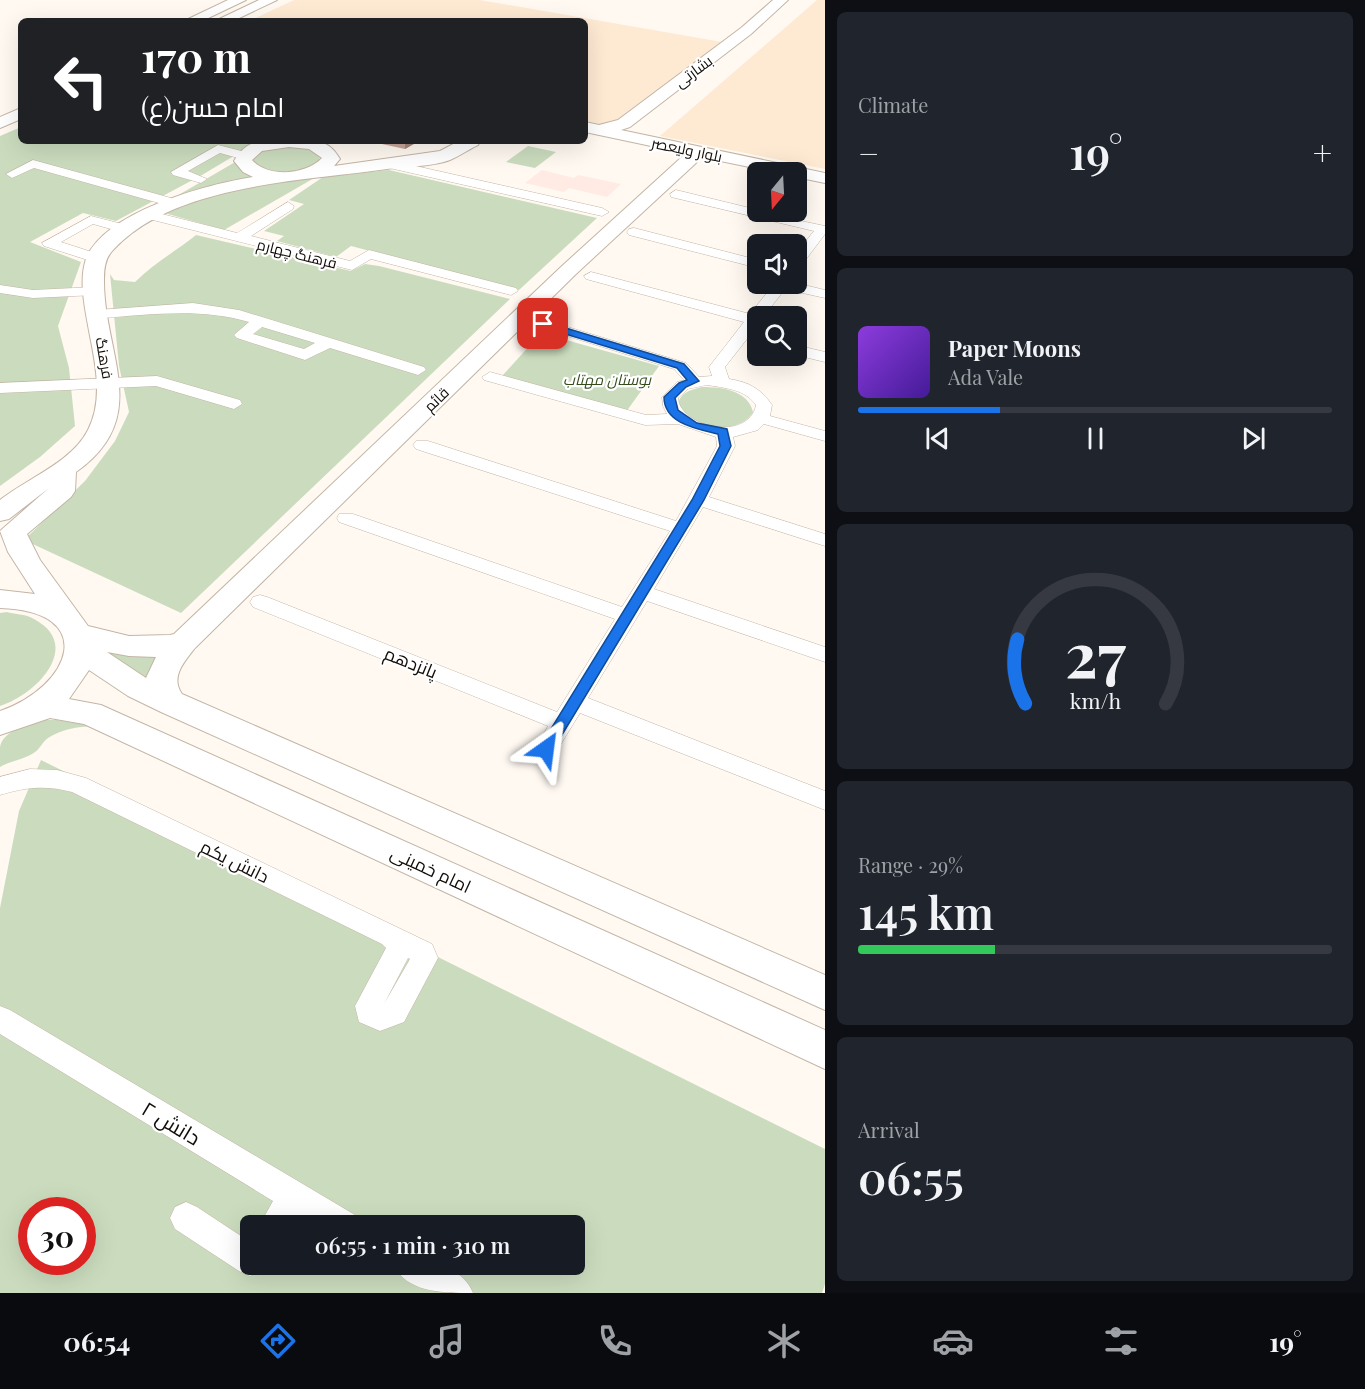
<!DOCTYPE html>
<html lang="en">
<head>
<meta charset="utf-8">
<style>
	body { margin:0; font-family:"Playfair Display",Cairo,serif; background:#20242c; color:#f1f3f6; height:100vh; display:flex; flex-direction:column; font-size:22px; white-space:nowrap }
	* { box-sizing:border-box; margin:0 }
	p { font-size:20px; color:#9ea1a6 }
	.icon { flex:none; width:33px; height:33px; fill:none; stroke:currentColor; stroke-width:2; stroke-linecap:round; stroke-linejoin:round }
	.map { position:relative; flex:1; overflow:hidden }
	.side { display:flex; flex-direction:column; gap:12px; padding:12px; background:#0d0f14; width:540px }
	.side>* { flex:none }
	.guide { position:absolute; left:18px; top:18px; width:570px; height:126px; border-radius:9px; box-shadow:0 6px 24px #0002; background:#202124; color:#fff; overflow:hidden }
	.needle { width:39px; rotate:198deg }
	.controls { position:absolute; left:747px; top:162px; display:grid; gap:12px }
	.controls a { display:grid; place-items:center; width:60px; height:60px; border-radius:9px; background:#171b24; box-shadow:0 6px 24px #0002; font-size:30px }
	.speed { position:absolute; left:18px; top:1197px; display:flex; gap:12px; font-size:30px; font-weight:700; text-align:center }
	.speed>* { display:grid; place-content:center; width:78px; height:78px; border-radius:50%; background:#171b24; box-shadow:0 6px 24px #0002; line-height:1 }
	.speed .limit { border:9px solid #d22; background:#fff; color:#111 }
	.pin { position:absolute; display:grid; place-items:center; width:51px; height:51px; color:#fff; margin:-26px; border-radius:12px; box-shadow:0 3px 9px #0006 }
	.me { position:absolute; width:66px; margin:-33px; rotate:31deg; stroke-linejoin:round; filter:drop-shadow(0 0 4px #0008) }
	.turn { display:flex; align-items:center; gap:21px; height:126px; padding:0 24px; font-size:27px }
	.turn .icon { width:78px; height:78px; stroke-width:2.5 }
	.turn b { display:block; font-size:42px; line-height:51px }
	.big { font-size:45px; font-weight:600; line-height:1.1 }
	.side .card { flex:1; display:flex; flex-direction:column; justify-content:center; gap:9px; min-width:0; padding:0 21px; border-radius:9px; background:#20242c }
	.side .dial { align-items:center; gap:0 }
	.dial svg { height:156px; overflow:visible; fill:none; stroke:#363941; stroke-width:7; stroke-linecap:round; text-anchor:middle }
	.dial text { fill:#f1f3f6; stroke:none }
	.song { display:flex; align-items:center; gap:18px }
	.cover { width:72px; height:72px; border-radius:9px; background:linear-gradient(135deg,hsl(270 70% 55%),hsl(260 70% 35%)) }
	.played { height:6px; border-radius:3px; background:linear-gradient(90deg,#1a73e8 30%,#363941 30%) }
	.keys { display:flex; justify-content:space-around; direction:ltr }
	.heat { display:flex; justify-content:space-between; align-items:center; font-size:33px; direction:ltr }
	.charge { height:9px; border-radius:4px; background:linear-gradient(90deg,#34c759 29%,#363941 0) }
	.trip { position:absolute; left:240px; top:1215px; width:345px; height:60px; border-radius:9px; background:#171b24; box-shadow:0 6px 24px #0002; font-weight:600; line-height:60px; text-align:center }
	.tabs { display:flex; height:96px; justify-content:space-around; align-items:center; background:#090b0e; color:#9ea1a6 }
	.tabs .icon { width:42px; height:42px }
	.tabs .current { color:#1a73e8 }
	.tabs b { font-size:27px; color:#f1f3f6 }
	main { display:flex; flex:1; min-height:0 }
	.map>svg:first-child { display:block }
	.built { fill:#fee9d3 }
	.education { fill:#ffebe3 }
	.green { fill:#cbdcbe; fill-rule:evenodd }
	.lines { fill:none; stroke-linecap:round; stroke-linejoin:round }
	.street-casing { stroke:#c3b5a5; stroke-width:1 }
	.secondary-casing { stroke:#c3b5a5; stroke-width:2 }
	.street { fill:#fff; fill-rule:evenodd }
	.secondary { fill:#fff; fill-rule:evenodd }
	.wall { fill:#c5a498 }
	.shaded-wall { fill:#a0867c }
	.route { fill:#1a73e8; stroke:#114b97; stroke-width:1.5 }
	.labels { text-anchor:middle; dominant-baseline:central; stroke-width:4.5; stroke-linejoin:round; paint-order:stroke }
	.far-street-label { font-size:15px; fill:#110c07; stroke:#fff }
	.far-park-label { font-size:15px; font-style:italic; fill:#334b1b; stroke:#fff }
	.street-label { font-size:18px; fill:#110c07; stroke:#fff }
	.near-street-label { font-size:21px; fill:#110c07; stroke:#fff }
</style>
</head>
<body>
<main>
<div class="map">
<svg width="825" height="1293" viewBox="0 0 825 1293">
	<rect width="100%" height="100%" fill="#fff9f2"/>
	<g class="built">
		<polygon points="294,0 480,0 722,42 615,123 602,125 585,121 585,21 249,21"/>
		<polygon points="817,0 825,0 825,169 660,136"/>
	</g>
	<polygon class="education" points="542,170 574,178 578,175 621,184 607,197 569,188 564,192 525,183"/>
	<g class="green">
		<polygon points="21,127 21,141 84,141 95,144 102,141 259,141 202,175 116,221 83,213 30,242 81,262 58,326 69,368 75,426 40,457 0,486 0,136"/>
		<path d="M287 146 308 148 320 155 319 164C289 175 279 180 250 160 257 148 274 148 287 146Z"/>
		<polygon points="528,146 556,152 535,168 506,162"/>
		<polygon points="237,161 259,176 231,180 175,197"/>
		<polygon points="389,170 597,218 519,290 351,246 336,257 277,241 284,236 264,231 304,204 289,200 323,177"/>
		<polygon points="316,177 224,230 161,212 201,197 256,185"/>
		<path d="M196 235 351 271 365 264 379 266 510 299 181 613 24 540 85 481 115 441 129 412 119 366 110 274 114 280 135 282C153 264 176 251 196 235Z"/>
		<polygon points="541,333 659,366 626,412 502,376"/>
		<path d="M702 387C721 387 748 390 753 412 743 432 703 431 687 417 684 414 681 409 678 405 680 392 691 390 702 387Z"/>
		<path d="M7 612C14 614 23 614 30 617 86 643 38 694 0 706V613Z"/>
		<polygon points="101,648 161,655 152,685"/>
		<path d="M44 720H57L93 726C77 727 62 729 48 738 42 742 40 749 35 752 26 759 10 761 0 767 0 761 0 754 0 747 3 730 30 724 44 720Z"/>
		<path d="M41 760 825 1149V1284L822 1293H0V908L19 811ZM32 1210H82V1262H32ZM250 1226H574V1264H250Z"/>
	</g>
	<g class="lines">
		<defs>
			<g id="street">
				<polygon points="218,145 249,153 251,156 245,160 220,153 188,171 207,179 201,183 173,175 171,172"/>
				<polygon points="33,160 171,198 172,201 166,205 34,168 12,178 6,174"/>
				<polygon points="389,160 602,208 609,212 602,216 385,167 385,161"/>
				<polygon points="676,190 758,210 758,212 825,226 825,234 801,266 796,267 796,253 814,231 671,197 670,194"/>
				<polygon points="288,202 294,206 293,209 251,236 350,261 369,250 516,288 518,291 511,295 371,259 352,270 145,218 143,215 150,211 237,233"/>
				<polygon points="91,216 130,226 132,229 125,233 93,224 61,242 101,255 103,258 101,261 91,261 44,246 42,243"/>
				<polygon points="634,228 758,260 758,268 629,235 627,232 629,229"/>
				<path d="M591 272 750 314 774 284 796 283 825 290V298L785 289 764 316H758V325L725 367 729 379C749 382 761 389 772 405L770 416 825 431V441L764 424 758 430 733 437 735 446 709 497 825 534V546L703 507 654 589 825 647V662L647 601 588 698 825 791V810L580 713 554 755 546 757 538 755 535 749 548 726 253 607 250 602 253 597 260 595 267 597 557 712 615 619 339 522 337 518 339 514H353L622 607 670 531 416 449 413 445 416 441H428L676 521 717 446 716 437 678 424 645 425 484 380 482 377 490 372 646 415 667 414 663 406 662 397 677 382 684 380 674 369 538 327 535 324 538 321H548L686 363 699 377 712 376 709 367 744 322 586 279 584 276ZM707 385C725 388 745 389 756 405 749 442 680 428 678 398L688 389Z"/>
				<polygon points="0,285 33,290 95,287 102,291 95,295 33,298 0,293"/>
				<path d="M193 303 239 310 424 367 426 370 418 375 330 348 305 360 237 338 234 335 249 322C198 307 150 315 98 318L91 314 98 310ZM262 327 315 343 304 349 253 334Z"/>
				<polygon points="796,345 825,352 825,362 796,355"/>
				<polygon points="157,376 240,400 242,404 234,409 156,386 0,393 0,383"/>
				<path d="M30 769 57 770 86 778 432 944 438 958 404 1022 380 1031 359 1022 355 1006 386 948 382 944 72 792C46 785 26 787 0 795V777ZM408 958 410 959 384 1004Z"/>
				<polygon points="0,1006 10,1010 355,1215 360,1226 314,1226 299,1216 293,1226 259,1226 273,1201 0,1034"/>
				<polygon points="186,1202 197,1207 250,1242 250,1264 264,1264 261,1271 250,1276 239,1271 175,1229 170,1218 175,1207"/>
				<path d="M393 1264C423 1264 460 1261 473 1293 444 1293 406 1293 393 1264Z"/>
			</g>
			<g id="secondary">
				<polygon points="228,0 246,0 202,21 184,21"/>
				<polygon points="259,0 277,0 233,21 215,21"/>
				<path d="M773 0H788L751 34 630 127 621 130 825 173V183L796 177V172H774L696 156 699 159 696 163 576 274 195 648C184 662 170 677 182 694L825 975V1010L161 712 128 696 89 670 69 699 101 705 825 1030V1069L84 724 50 718 0 735V711C72 686 99 611 0 608V590L35 594 8 552 0 531 49 488 9 519 0 521V500C28 478 72 462 88 430 103 401 96 366 90 336 86 313 78 282 86 259 104 212 207 184 253 177L243 172 234 161C238 154 243 148 251 144 262 139 311 138 323 143 331 146 335 151 340 159L334 166 440 151 459 141H480L478 145C469 149 460 156 450 160 431 167 407 166 387 169 304 181 173 184 113 250 105 258 104 269 104 279 103 353 154 417 76 472L75 491 71 497 27 534 40 560 88 626 129 636 170 635 174 634 562 266 684 155 689 154 585 132V122L599 125 618 120 741 28ZM289 147 309 149 322 158C306 175 268 178 252 160L262 151ZM107 652 129 656 156 657 146 678Z"/>
				<polygon points="21,108 21,119 0,128 0,117"/>
			</g>
		</defs>
		<use href="#street" class="street-casing"/>
		<use href="#secondary" class="secondary-casing"/>
		<use href="#street" class="street"/>
		<use href="#secondary" class="secondary"/>
	</g>
	<polygon class="wall" points="368,141 419,141 405,149"/>
	<polygon class="shaded-wall" points="405,141 419,141 405,149"/>
	<path class="route" d="M539 322H546L684 364 699 381 686 387 675 398 678 410 697 423 727 429 731 446 704 500 551 753H541L539 749 541 745 692 500 720 446 718 434C698 429 664 424 664 397L679 383 687 380 677 368 539 326Z"/>
	<g class="labels">
		<g class="far-street-label">
			<text transform="translate(693 71) rotate(-37)">بشارتی</text>
			<text transform="translate(687 149) rotate(12)">بلوار ولیعصر</text>
			<text transform="translate(297 253) rotate(14)">فرهنگ چهارم</text>
			<text transform="translate(105 358) rotate(80)">فرهنگ</text>
			<text transform="translate(436 399) rotate(-44)">قائم</text>
		</g>
		<g class="far-park-label">
			<text x="607" y="379">بوستان مهتاب</text>
		</g>
		<g class="street-label">
			<text transform="translate(411 662) rotate(22)">پانزدهم</text>
			<text transform="translate(235 861) rotate(26)">دانش یکم</text>
			<text transform="translate(431 869) rotate(25)">امام خمینی</text>
		</g>
		<g class="near-street-label">
			<text transform="translate(172 1122) rotate(31)">دانش ۲</text>
		</g>
	</g>
</svg>
<div class="controls">
<a><svg class="needle" viewBox="-14 -14 28 28"><path d="M0-13l5 13h-10z" fill="#e53935"/><path d="M0 13l5-13h-10z" fill="#9ea1a6"/></svg></a>
<a><svg class="icon" aria-label="sound" viewBox="0 0 24 24"><path d="M4 9h4l5-4v14l-5-4H4zM17 9q2 3 0 6"/></svg></a>
<a><svg class="icon" aria-label="search" viewBox="0 0 24 24"><circle cx="10" cy="10" r="6"/><path d="M15 15l6 6"/></svg></a>
</div>
<div class="speed"><div class="limit">30</div></div>
<div class="pin" style="left:543px;top:324px;background:#d93025"><svg class="icon" aria-label="arrive" viewBox="0 0 24 24"><path d="M6 21V4h12l-3 4 3 4H6"/></svg></div>
<svg class="me" style="left:546px;top:749px" viewBox="-20 -20 40 40"><path d="M0-17L14 15 0 8-14 15z" fill="#1a73e8" stroke="#fff" stroke-width="4"/></svg>
<div class="trip">06:55 · 1 min · 310 m</div>
<div class="guide">
<div class="turn"><svg class="icon" aria-label="left" viewBox="0 0 24 24"><path d="M17 20v-9H6M10 6l-5 5 5 5"/></svg><div><b>170 m</b>امام حسن(ع)</div></div>
</div>
</div>
<section class="side">
<div class="card"><p>Climate</p>
<div class="heat"><a>−</a><b class="big">19°</b><a>+</a></div>
</div>
<div class="card">
<div class="song"><i class="cover"></i><div><b>Paper Moons</b><p>Ada Vale</p></div></div>
<div class="played"></div>
<div class="keys"><svg class="icon" aria-label="previous" viewBox="0 0 24 24"><path d="M18 5L8 12l10 7zM5 5v14"/></svg><svg class="icon" aria-label="pause" viewBox="0 0 24 24"><path d="M8 5v14M16 5v14"/></svg><svg class="icon" aria-label="next" viewBox="0 0 24 24"><path d="M6 5l10 7-10 7zM19 5v14"/></svg></div>
</div>
<div class="card dial"><svg viewBox="0 0 100 80">
<path d="M14 69A42 42 0 1 1 86 69"/>
<path d="M14 69A42 42 0 0 1 10 36" stroke="#1a73e8"/>
<text x="50" y="56" font-size="32" font-weight="700">27</text>
<text x="50" y="72" font-size="11">km/h</text>
</svg></div>
<div class="card"><p>Range · 29%</p><b class="big">145 km</b><div class="charge"></div></div>
<div class="card"><p>Arrival</p><b class="big">06:55</b></div>
</section>
</main>
<nav class="tabs">
<b>06:54</b>
<svg class="icon current" aria-label="directions" viewBox="0 0 24 24"><path d="M12 3l9 9-9 9-9-9zM9 14v-3h6M13 9l2 2-2 2"/></svg>
<svg class="icon" aria-label="music" viewBox="0 0 24 24"><path d="M9 18V5l10-2v13"/><circle cx="6" cy="18" r="3"/><circle cx="16" cy="16" r="3"/></svg>
<svg class="icon" aria-label="phone" viewBox="0 0 24 24"><path d="M5 4h4l2 5-3 2q2 4 5 5l2-3 5 2v4C11 20 4 13 5 4z"/></svg>
<svg class="icon" aria-label="climate" viewBox="0 0 24 24"><path d="M12 3v18M4 7l16 10M4 17L20 7"/></svg>
<svg class="icon" aria-label="car" viewBox="0 0 24 24"><path d="M5 17H2v-5l4-1 3-4h7l3 4 3 1v5h-3M9 17h6M6 11h13"/><circle cx="7" cy="17" r="2"/><circle cx="17" cy="17" r="2"/></svg>
<svg class="icon" aria-label="filters" viewBox="0 0 24 24"><path d="M4 7h16M4 17h16"/><circle cx="9" cy="7" r="2"/><circle cx="15" cy="17" r="2"/></svg>
<b>19°</b>
</nav>
</body>
</html>
